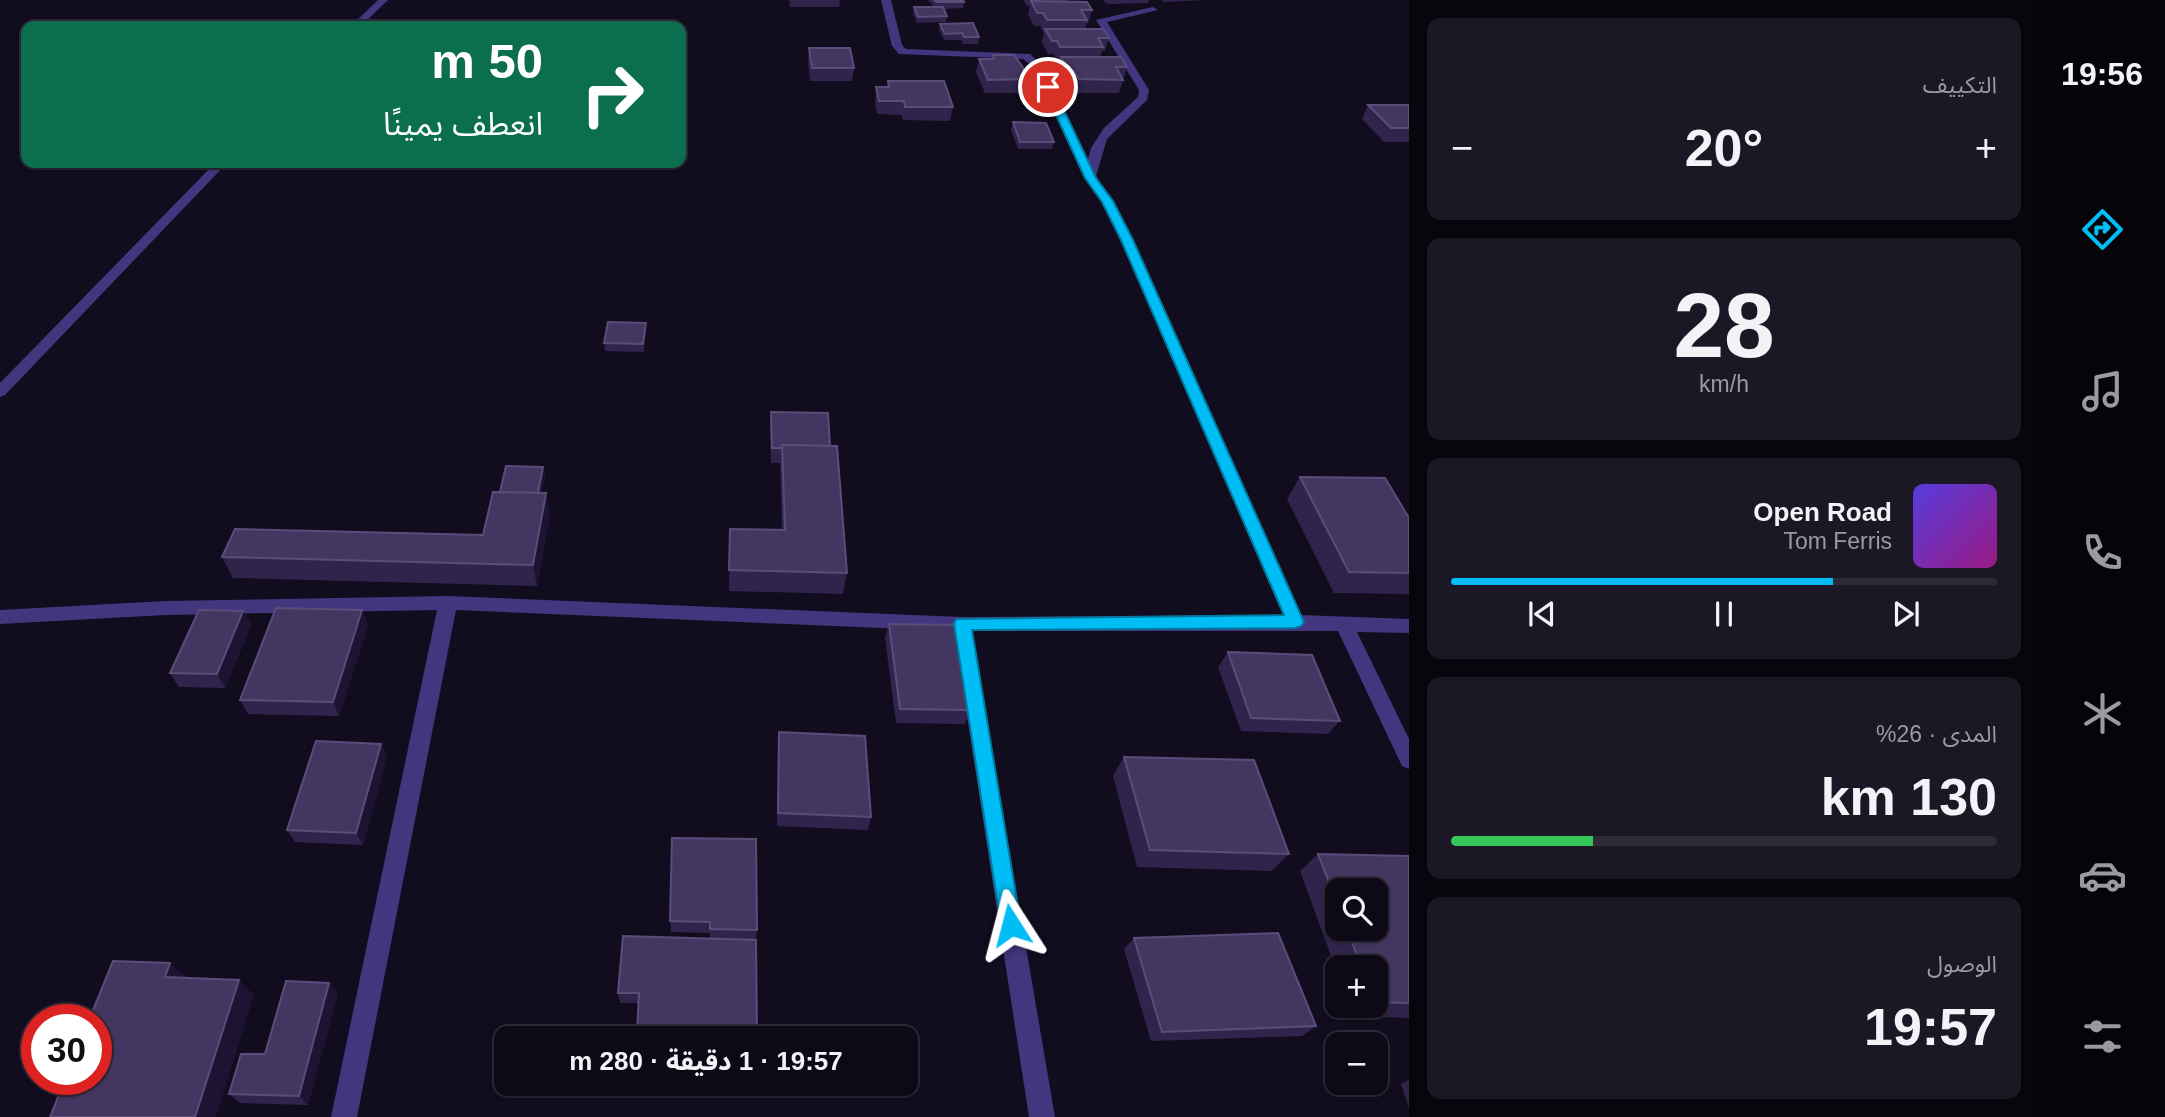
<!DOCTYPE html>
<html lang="ar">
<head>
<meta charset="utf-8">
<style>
	body { margin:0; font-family:Arial,"Noto Sans Arabic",sans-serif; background:#1c1724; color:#f1f3f6; direction:rtl; height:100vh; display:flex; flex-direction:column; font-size:26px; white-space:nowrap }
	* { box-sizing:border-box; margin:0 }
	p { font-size:23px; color:#9b9aa1 }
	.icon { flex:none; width:38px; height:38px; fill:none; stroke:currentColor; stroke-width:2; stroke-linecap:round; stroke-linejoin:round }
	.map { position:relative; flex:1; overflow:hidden; direction:ltr }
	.sheet { display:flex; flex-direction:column; gap:18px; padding:18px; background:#08050d; width:630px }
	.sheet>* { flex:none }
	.guide { position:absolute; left:21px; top:21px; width:665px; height:147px; border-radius:14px; box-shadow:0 2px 5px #0004,0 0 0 2px #2e2a36; direction:rtl; background:#0b6e4f; color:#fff; overflow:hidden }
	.tools { position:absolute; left:1325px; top:878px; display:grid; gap:14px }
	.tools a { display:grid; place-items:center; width:63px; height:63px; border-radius:14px; background:#0e0917; box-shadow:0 2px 5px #0004,0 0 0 2px #2e2a36; font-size:35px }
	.speed { position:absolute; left:21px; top:1004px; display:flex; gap:14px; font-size:35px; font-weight:700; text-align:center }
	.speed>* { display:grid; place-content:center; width:91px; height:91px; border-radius:50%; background:#0e0917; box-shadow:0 2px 5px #0004,0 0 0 2px #2e2a36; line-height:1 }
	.speed .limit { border:10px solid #d22; background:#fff; color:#111 }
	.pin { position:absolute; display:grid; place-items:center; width:60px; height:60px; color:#fff; margin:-30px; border:4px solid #fff; border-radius:50%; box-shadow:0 2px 7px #0007 }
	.me { position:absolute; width:77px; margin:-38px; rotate:351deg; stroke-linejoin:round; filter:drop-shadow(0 0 5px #0008) }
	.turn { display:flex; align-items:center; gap:24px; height:147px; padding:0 28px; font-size:32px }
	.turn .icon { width:91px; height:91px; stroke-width:2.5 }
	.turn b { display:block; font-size:49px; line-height:60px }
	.big { font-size:52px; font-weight:700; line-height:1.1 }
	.sheet .widget { flex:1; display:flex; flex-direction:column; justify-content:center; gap:10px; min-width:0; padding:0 24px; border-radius:14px; background:#1c1724 }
	.sheet .dial { align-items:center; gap:0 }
	.dial b { font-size:91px; line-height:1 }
	.song { display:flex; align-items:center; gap:21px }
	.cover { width:84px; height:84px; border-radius:10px; background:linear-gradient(135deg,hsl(250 70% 55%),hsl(310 70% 35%)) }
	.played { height:7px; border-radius:4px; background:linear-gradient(90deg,#00bdf5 70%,#2e2a36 70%) }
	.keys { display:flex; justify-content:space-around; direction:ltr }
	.heat { display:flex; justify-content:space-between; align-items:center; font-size:38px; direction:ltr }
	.charge { height:10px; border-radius:5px; background:linear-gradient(90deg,#34c759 26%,#2e2a36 0) }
	.trip { position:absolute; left:494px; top:1026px; width:424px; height:70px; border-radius:14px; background:#0e0917; box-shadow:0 2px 5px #0004,0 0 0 2px #2e2a36; font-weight:700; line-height:70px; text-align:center; direction:rtl }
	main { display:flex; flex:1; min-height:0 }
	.tab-bar { display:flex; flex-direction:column; width:126px; justify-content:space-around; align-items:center; background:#060409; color:#9b9aa1 }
	.tab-bar .icon { width:49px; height:49px }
	.tab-bar .selected { color:#00bdf5 }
	.tab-bar b { font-size:32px; color:#f1f3f6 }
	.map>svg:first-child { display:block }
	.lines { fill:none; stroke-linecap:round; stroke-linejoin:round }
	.minor { fill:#42377e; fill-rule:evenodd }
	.wall { fill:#31244c; fill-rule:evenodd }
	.shaded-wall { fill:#1d1332 }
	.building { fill:#433660; stroke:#5a4d79; stroke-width:2 }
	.route { fill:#00bdf5; stroke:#007b9f; stroke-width:2 }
</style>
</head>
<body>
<main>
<nav class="tab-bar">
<b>19:56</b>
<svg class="icon selected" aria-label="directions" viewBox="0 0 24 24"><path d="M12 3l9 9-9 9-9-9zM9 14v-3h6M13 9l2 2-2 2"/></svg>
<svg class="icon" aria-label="music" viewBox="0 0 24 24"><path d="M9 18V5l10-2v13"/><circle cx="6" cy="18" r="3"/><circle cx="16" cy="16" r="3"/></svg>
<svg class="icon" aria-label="phone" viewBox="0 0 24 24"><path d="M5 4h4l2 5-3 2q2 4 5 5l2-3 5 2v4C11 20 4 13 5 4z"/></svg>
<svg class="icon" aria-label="climate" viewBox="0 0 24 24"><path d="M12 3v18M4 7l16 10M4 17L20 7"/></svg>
<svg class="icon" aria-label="car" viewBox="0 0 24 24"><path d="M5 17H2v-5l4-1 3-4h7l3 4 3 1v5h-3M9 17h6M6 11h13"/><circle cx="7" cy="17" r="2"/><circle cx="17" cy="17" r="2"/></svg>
<svg class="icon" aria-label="filters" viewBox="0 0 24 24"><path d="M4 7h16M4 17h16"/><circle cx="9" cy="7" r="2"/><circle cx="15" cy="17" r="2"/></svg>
</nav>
<section class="sheet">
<div class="widget"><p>التكييف</p>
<div class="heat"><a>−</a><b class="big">20°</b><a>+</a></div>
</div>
<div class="widget dial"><b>28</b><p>km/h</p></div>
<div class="widget">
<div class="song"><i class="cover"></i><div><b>Open Road</b><p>Tom Ferris</p></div></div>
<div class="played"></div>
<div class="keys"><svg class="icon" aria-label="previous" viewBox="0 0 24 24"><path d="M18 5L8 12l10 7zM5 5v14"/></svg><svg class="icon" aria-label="pause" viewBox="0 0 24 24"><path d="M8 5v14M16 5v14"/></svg><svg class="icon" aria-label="next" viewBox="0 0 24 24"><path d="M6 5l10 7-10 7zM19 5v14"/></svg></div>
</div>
<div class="widget"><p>المدى · 26%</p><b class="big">130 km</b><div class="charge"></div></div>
<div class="widget"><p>الوصول</p><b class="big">19:57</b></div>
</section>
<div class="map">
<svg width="1409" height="1117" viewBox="0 0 1409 1117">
	<rect width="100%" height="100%" fill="#120c1f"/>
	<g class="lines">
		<g class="minor">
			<polygon points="378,0 388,0 361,26 351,26"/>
			<polygon points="881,0 891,0 902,45 906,49 1030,54 1042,65 1088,159 1091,148 1104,128 1138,97 1139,90 1096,20 1153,7 1158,10 1107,22 1149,90 1147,100 1107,139 1096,176 1113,201 1133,240 1301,615 1409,619 1409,633 1357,632 1409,739 1409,769 1402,766 1338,631 972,631 1055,1117 1029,1117 954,631 456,610 357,1117 331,1117 437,610 165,615 0,624 0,610 165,601 448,596 962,617 1283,615 1121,240 1101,201 1085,178 1033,67 1023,59 899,54 892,46"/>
			<polygon points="215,163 227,163 5,395 0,397 0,383"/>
		</g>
	</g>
	<g class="wall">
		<polygon points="789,0 840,0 839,7 790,7"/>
		<polygon points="912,0 963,0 964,2 963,8 944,9 947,16 946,22 917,23 913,13 914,7 934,7 928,0"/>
		<polygon points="1018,0 1067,0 1067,2 1092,10 1088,23 1087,23 1085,29 1109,38 1105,51 1102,51 1100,57 1127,67 1119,93 1075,93 1071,84 1064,84 1057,70 1060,60 1057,60 1054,54 1048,54 1042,42 1044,33 1040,26 1034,26 1028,14 1030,6 1027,6 1024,0"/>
		<polygon points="1103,0 1149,0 1148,3 1107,4"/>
		<polygon points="1162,0 1207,0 1164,2"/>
		<polygon points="940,24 979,37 978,44 963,44 961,40 944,40 939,30"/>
		<polygon points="809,48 854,68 852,81 810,81 808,61"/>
		<polygon points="993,55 1031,79 1028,93 985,93 976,72 979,59 992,59"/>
		<polygon points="888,81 953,107 950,121 903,120 902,115 877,114 875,101 876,87 887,87"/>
		<polygon points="1368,105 1409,105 1409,142 1384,142 1362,119"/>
		<polygon points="1013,122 1054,142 1052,149 1018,149 1011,130"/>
		<polygon points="646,330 644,352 605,351 604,343"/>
		<polygon points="771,412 830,446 847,573 843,594 729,591 730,529 782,530 780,463 771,463 770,427"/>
		<polygon points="543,467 545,475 541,493 550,515 537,586 233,578 222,557 483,535 500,492"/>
		<polygon points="1300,477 1409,518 1409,594 1334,593 1287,499"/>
		<polygon points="362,610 368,625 339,716 248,714 240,700"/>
		<polygon points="243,611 251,625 225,688 179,687 170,673"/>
		<polygon points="889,624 970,710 965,724 896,723 885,638"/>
		<polygon points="1228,652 1340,721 1328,734 1241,731 1218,667"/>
		<polygon points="779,732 871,817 868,830 777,826 778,746"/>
		<polygon points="381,744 387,757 363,845 295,842 287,830"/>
		<polygon points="1124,757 1289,854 1272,871 1137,867 1113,776"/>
		<polygon points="672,838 757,930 756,940 757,1038 638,1038 637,1032 638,1003 620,1003 618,993 710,938 710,933 671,932 670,921"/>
		<path d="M1318 854 1409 856V1018L1353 1016 1350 1006H1376V968H1337V972L1300 871ZM1337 891 1376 929H1337Z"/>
		<polygon points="1134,938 1316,1026 1302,1036 1151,1041 1124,949"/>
		<polygon points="329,983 338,993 308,1105 240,1103 229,1094"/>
		<polygon points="1409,1080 1409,1108 1401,1084"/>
		<polygon points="639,1083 708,1083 707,1091 640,1089"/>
	</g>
	<g class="shaded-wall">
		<polygon points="646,323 646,330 644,352 643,344"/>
		<polygon points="543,467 545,475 539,503 538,495"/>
		<polygon points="546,493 550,515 537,586 533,565"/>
		<polygon points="362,610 368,625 339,716 333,702"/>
		<polygon points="243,611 251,625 225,688 217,674"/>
		<polygon points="381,744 387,757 363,845 356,833"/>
		<polygon points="170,963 187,978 165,977"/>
		<polygon points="239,980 254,995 216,1117 195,1117"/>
		<polygon points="329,983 338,993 308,1105 299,1096"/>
	</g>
	<g class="building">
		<polygon points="934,0 963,0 964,2 936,2"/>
		<polygon points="1031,1 1087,2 1092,10 1081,10 1087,20 1047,20 1043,13 1037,13"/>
		<polygon points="914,7 943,7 947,16 918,17"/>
		<polygon points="973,23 979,37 964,37 962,33 945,34 940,24"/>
		<polygon points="1045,29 1103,29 1109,38 1098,38 1103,47 1060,47 1057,41 1052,41"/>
		<polygon points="809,48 850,48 854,68 812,68"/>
		<polygon points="993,55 1014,55 1031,79 988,80 979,59 994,59"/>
		<polygon points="1061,57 1121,57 1127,67 1116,67 1123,80 1079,79 1074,71 1068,71"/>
		<polygon points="888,81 944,81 953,107 905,107 904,101 879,101 876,87 889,87"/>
		<polygon points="1368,105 1409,105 1409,128 1391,128"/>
		<polygon points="1013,122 1046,123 1054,142 1020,142"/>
		<polygon points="608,322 646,323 643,344 604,343"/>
		<polygon points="771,412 828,413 830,446 782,445 782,448 772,448"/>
		<polygon points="782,445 837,446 847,573 729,570 730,529 785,530"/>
		<polygon points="506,466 543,467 538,493 500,492"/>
		<polygon points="1300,477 1385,478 1409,518 1409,573 1349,572"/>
		<polygon points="493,492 546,493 533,565 222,557 235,529 483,535"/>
		<polygon points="276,608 362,610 333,702 240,700"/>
		<polygon points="199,610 243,611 217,674 170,673"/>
		<polygon points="889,624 955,625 970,710 900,709"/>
		<polygon points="1228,652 1312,655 1340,721 1251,718"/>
		<polygon points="779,732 865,736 871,817 778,813"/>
		<polygon points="316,741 381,744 356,833 287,830"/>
		<polygon points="1124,757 1254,760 1289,854 1150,850"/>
		<polygon points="672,838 756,839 757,930 710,929 710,922 670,921"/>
		<polygon points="1318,854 1409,856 1409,1003 1376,1002 1376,968 1362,968 1347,929 1376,929 1376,891 1337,891 1337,903"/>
		<polygon points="1278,933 1316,1026 1162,1032 1134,938"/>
		<polygon points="623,936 756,940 757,1036 637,1032 639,993 618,993"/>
		<polygon points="113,961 170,963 165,977 239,980 195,1117 50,1117 65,1080 96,1080 96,1020 89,1020"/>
		<polygon points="286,981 329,983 299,1096 229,1094 241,1054 265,1054"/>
		<polygon points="639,1083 707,1083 707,1087 639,1084"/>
	</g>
	<polygon class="route" points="1048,84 1053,87 1096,178 1113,201 1133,240 1304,622 1301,626 1295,628 972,630 1021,925 1018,933 1011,936 1004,933 1001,925 954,624 956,619 1284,615 1121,240 1102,202 1085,178 1043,87"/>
</svg>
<div class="tools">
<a><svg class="icon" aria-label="search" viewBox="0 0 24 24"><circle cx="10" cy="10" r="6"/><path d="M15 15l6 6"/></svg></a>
<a>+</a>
<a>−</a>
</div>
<div class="speed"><div class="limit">30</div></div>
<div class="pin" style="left:1048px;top:87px;background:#d93025"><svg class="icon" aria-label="arrive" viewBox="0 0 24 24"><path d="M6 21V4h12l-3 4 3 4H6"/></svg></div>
<svg class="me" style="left:1011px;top:925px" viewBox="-20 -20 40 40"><path d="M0-17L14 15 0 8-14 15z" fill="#00bdf5" stroke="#fff" stroke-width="4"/></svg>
<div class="trip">19:57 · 1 دقيقة · 280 m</div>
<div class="guide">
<div class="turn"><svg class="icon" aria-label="right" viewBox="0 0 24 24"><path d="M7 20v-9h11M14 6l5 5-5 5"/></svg><div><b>50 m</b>انعطف يمينًا</div></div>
</div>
</div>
</main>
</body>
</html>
